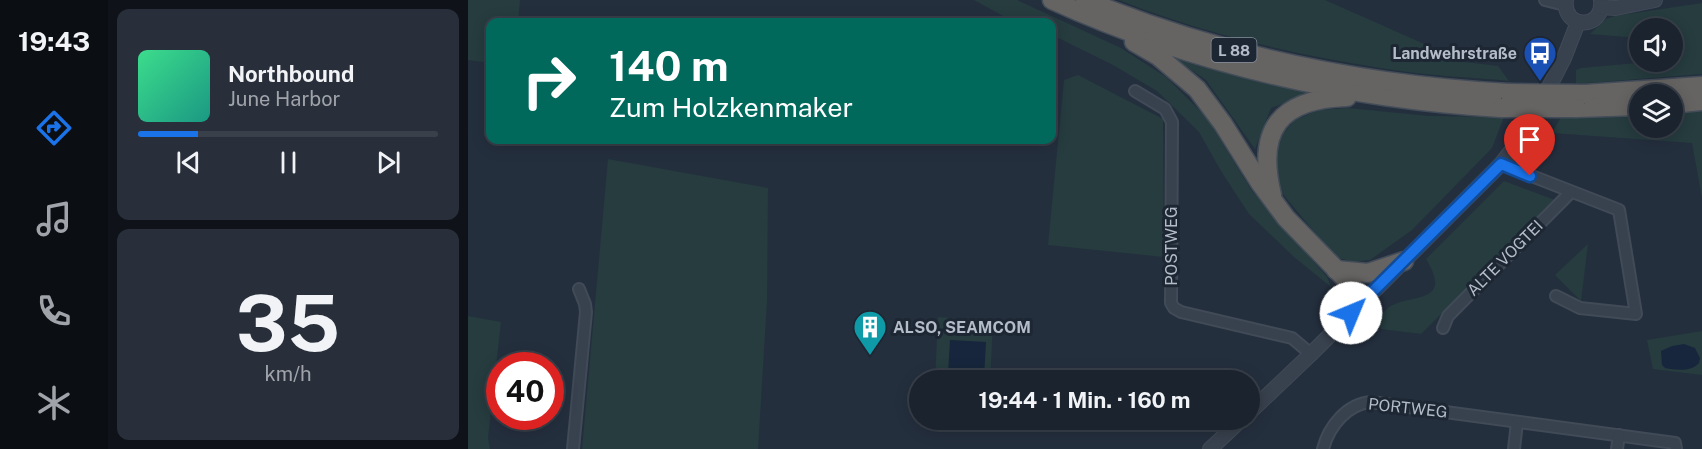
<!DOCTYPE html>
<html lang="de">
<head>
<meta charset="utf-8">
<style>
	body { margin:0; font-family:"Public Sans",sans-serif; background:#282f3a; color:#f1f3f6; height:100vh; display:flex; flex-direction:column; font-size:22px; white-space:nowrap }
	* { box-sizing:border-box; margin:0 }
	p { font-size:20px; color:#a0a4aa }
	.icon { flex:none; width:33px; height:33px; fill:none; stroke:currentColor; stroke-width:2; stroke-linecap:round; stroke-linejoin:round }
	.map { position:relative; flex:1; overflow:hidden }
	.panel { display:flex; flex-direction:column; gap:9px; padding:9px; background:#0f1319; width:360px }
	.panel>* { flex:none }
	.top-card { position:absolute; left:18px; top:18px; width:570px; height:126px; border-radius:12px; box-shadow:0 3px 15px #0003,0 0 0 2px #39404a; background:#00695c; color:#fff; overflow:hidden }
	.controls { position:absolute; left:1161px; top:18px; display:grid; gap:12px }
	.controls a { display:grid; place-items:center; width:54px; height:54px; border-radius:50%; background:#1b232e; box-shadow:0 3px 15px #0003,0 0 0 2px #39404a; font-size:30px }
	.speed { position:absolute; left:18px; top:352px; display:flex; gap:12px; font-size:30px; font-weight:700; text-align:center }
	.speed>* { display:grid; place-content:center; width:78px; height:78px; border-radius:50%; background:#1b232e; box-shadow:0 3px 15px #0003,0 0 0 2px #39404a; line-height:1 }
	.speed .limit { border:9px solid #d22; background:#fff; color:#111 }
	.pin { position:absolute; display:grid; place-items:center; width:51px; height:51px; color:#fff; margin:-62px -26px; border-radius:50% 50% 50% 0; rotate:-45deg; box-shadow:0 0 6px #0007 }
	.pin .icon { rotate:45deg }
	.me { position:absolute; width:66px; margin:-33px; rotate:45deg; stroke-linejoin:round; filter:drop-shadow(0 0 4px #0008) }
	.turn { display:flex; align-items:center; gap:21px; height:126px; padding:0 24px; font-size:27px }
	.turn .icon { width:78px; height:78px; stroke-width:2.5 }
	.turn b { display:block; font-size:42px; line-height:51px }
	.panel .tile { flex:1; display:flex; flex-direction:column; justify-content:center; gap:9px; min-width:0; padding:0 21px; border-radius:12px; background:#282f3a }
	.panel .dial { align-items:center; gap:0 }
	.dial b { font-size:78px; line-height:1 }
	.song { display:flex; align-items:center; gap:18px }
	.cover { width:72px; height:72px; border-radius:9px; background:linear-gradient(135deg,hsl(150 70% 55%),hsl(170 70% 35%)) }
	.played { height:6px; border-radius:3px; background:linear-gradient(90deg,#1a73e8 20%,#39404a 20%) }
	.keys { display:flex; justify-content:space-around; direction:ltr }
	.trip { position:absolute; left:441px; top:370px; width:351px; height:60px; border-radius:30px; background:#1b232e; box-shadow:0 3px 15px #0003,0 0 0 2px #39404a; font-weight:700; line-height:60px; text-align:center }
	main { display:flex; flex:1; min-height:0 }
	.tab-bar { display:flex; flex-direction:column; width:108px; justify-content:space-around; align-items:center; background:#0b0e12; color:#a0a4aa }
	.tab-bar .icon { width:42px; height:42px }
	.tab-bar .active { color:#1a73e8 }
	.tab-bar b { font-size:27px; color:#f1f3f6 }
	.map>svg:first-child { display:block }
	.green { fill:#263c3f }
	.water { fill:#17263c }
	.lines { fill:none; stroke-linecap:round; stroke-linejoin:round }
	.minor-casing { stroke:#414a57; stroke-width:14 }
	.tertiary-casing { stroke:#414a57; stroke-width:16 }
	.trunk-casing { stroke:#434c59; stroke-width:21 }
	.minor { stroke:#38414e; stroke-width:10 }
	.tertiary { stroke:#38414e; stroke-width:14 }
	.trunk { stroke:#656462; stroke-width:18 }
	.trunk-bridge-casing { stroke:#434c59; stroke-width:21; stroke-linecap:butt }
	.trunk-bridge { stroke:#656462; stroke-width:18 }
	.route-casing { stroke:#114b97; stroke-width:15 }
	.route { stroke:#1a73e8; stroke-width:10 }
	.labels { text-anchor:middle; dominant-baseline:central; stroke-width:6; stroke-linejoin:round; paint-order:stroke }
	.shield { fill:#1d2633; stroke:#878f9c; stroke-width:1.5 }
	.shield-label { font-size:15px; font-weight:bold; fill:#b4bcc9 }
	.poi-label { font-size:16px; font-weight:bold; fill:#b4bcc9; stroke:#1d2633; text-anchor:end }
	.street-label { font-size:16px; fill:#b4bcc9; stroke:#1d2633 }
</style>
</head>
<body>
<main>
<nav class="tab-bar">
<b>19:43</b>
<svg class="icon active" aria-label="directions" viewBox="0 0 24 24"><path d="M12 3l9 9-9 9-9-9zM9 14v-3h6M13 9l2 2-2 2"/></svg>
<svg class="icon" aria-label="music" viewBox="0 0 24 24"><path d="M9 18V5l10-2v13"/><circle cx="6" cy="18" r="3"/><circle cx="16" cy="16" r="3"/></svg>
<svg class="icon" aria-label="phone" viewBox="0 0 24 24"><path d="M5 4h4l2 5-3 2q2 4 5 5l2-3 5 2v4C11 20 4 13 5 4z"/></svg>
<svg class="icon" aria-label="climate" viewBox="0 0 24 24"><path d="M12 3v18M4 7l16 10M4 17L20 7"/></svg>
</nav>
<section class="panel">
<div class="tile">
<div class="song"><i class="cover"></i><div><b>Northbound</b><p>June Harbor</p></div></div>
<div class="played"></div>
<div class="keys"><svg class="icon" aria-label="previous" viewBox="0 0 24 24"><path d="M18 5L8 12l10 7zM5 5v14"/></svg><svg class="icon" aria-label="pause" viewBox="0 0 24 24"><path d="M8 5v14M16 5v14"/></svg><svg class="icon" aria-label="next" viewBox="0 0 24 24"><path d="M6 5l10 7-10 7zM19 5v14"/></svg></div>
</div>
<div class="tile dial"><b>35</b><p>km/h</p></div>
</section>
<div class="map">
<svg width="1234" height="449" viewBox="0 0 1234 449">
	<rect width="100%" height="100%" fill="#242f3e"/>
	<g class="green">
		<polygon points="0,0 52,0 50,22 22,22 22,63 0,60"/>
		<polygon points="506,0 549,0 653,48 698,77 739,118 784,191 859,277 863,287 826,257 781,214 753,171 731,132 689,91 645,65 584,35 584,22 546,22"/>
		<path d="M651 0H857L997 62 1030 66 1041 81C1001 77 959 76 919 69 828 55 736 34 651 0Z"/>
		<polygon points="1234,3 1234,74 1108,84 1108,70 1113,68 1180,62 1204,62 1204,28 1172,28 1171,38 1122,34 1138,19 1147,16"/>
		<polygon points="703,56 846,93 803,108 787,149 738,80"/>
		<polygon points="610,75 695,119 696,257 580,245 596,80"/>
		<polygon points="880,108 961,116 1036,117 1024,148 944,230 902,260 885,262 867,257 814,193 807,165 812,137 827,120 851,110"/>
		<polygon points="1234,110 1234,198 1224,143 1084,133 1093,117 1171,115 1172,128 1204,128 1205,113"/>
		<polygon points="140,159 300,188 299,301 290,449 114,449"/>
		<path d="M1036 181 1087 200 953 334 913 329 910 322C913 317 916 311 921 307 943 293 986 305 958 259Z"/>
		<polygon points="1120,244 1113,301 1087,275"/>
		<polygon points="0,316 33,322 20,438 22,449 0,449"/>
		<polygon points="470,317 525,321 522,381 467,381"/>
		<polygon points="1234,331 1234,375 1185,369 1179,340"/>
	</g>
	<g class="water">
		<polygon points="482,340 518,342 516,377 480,375"/>
		<path d="M1216 344 1227 348 1232 358 1231 363C1223 372 1209 370 1197 368L1194 365 1193 351 1204 346Z"/>
	</g>
	<g class="lines">
		<defs>
			<g id="minor">
				<polyline points="1077,0 1097,5"/>
				<polyline points="667,91 697,109 704,122 703,303 706,308 713,312 824,338 843,354"/>
				<polyline points="1033,164 1151,210 1168,314 1112,308 1088,296"/>
				<polyline points="975,328 980,316 1103,192"/>
				<polyline points="105,449 118,312 117,304 111,289"/>
				<path d="M855 449C861 426 879 404 903 402L1207 443 1208 449"/>
				<polyline points="1046,449 1049,422"/>
				<polyline points="1149,449 1151,435"/>
			</g>
			<g id="tertiary">
				<path d="M1098 0C1094 30 1137 30 1133 0"/>
				<polyline points="1133,7 1148,8 1187,0"/>
				<polyline points="782,412 843,354 1033,164 1058,132 1096,58 1110,22"/>
				<polyline points="742,449 773,420"/>
			</g>
			<g id="trunk">
				<path d="M584 0C725 64 879 99 1033 108"/>
				<path d="M617 0C753 56 894 85 1041 93"/>
				<polyline points="666,42 690,56 729,89 755,124 792,183 818,218 897,299"/>
				<polyline points="1117,94 1234,86"/>
				<polyline points="1204,104 1234,101"/>
				<polyline points="1109,108 1172,106"/>
				<path d="M804 195C788 129 812 99 879 97"/>
				<polyline points="868,270 900,273 936,261"/>
			</g>
		</defs>
		<use href="#minor" class="minor-casing"/>
		<use href="#tertiary" class="tertiary-casing"/>
		<use href="#trunk" class="trunk-casing"/>
		<use href="#minor" class="minor"/>
		<use href="#tertiary" class="tertiary"/>
		<use href="#trunk" class="trunk"/>
		<defs>
			<g id="trunk-bridge">
				<polyline points="1041,93 1117,94"/>
				<polyline points="1033,108 1109,108"/>
			</g>
		</defs>
		<use href="#trunk-bridge" class="trunk-bridge-casing"/>
		<use href="#trunk-bridge" class="trunk-bridge"/>
	</g>
	<g class="lines">
		<defs>
			<polyline id="route" points="883,313 1033,164 1062,176"/>
		</defs>
		<use href="#route" class="route-casing"/>
		<use href="#route" class="route"/>
	</g>
	<defs>
		<symbol id="bus-pin" viewBox="-11 -11 22 30"><path d="M0 17L-7.5 6A9.5 9.5 0 1 1 7.5 6Z" fill="#1a4fb4" stroke="#1d2633"/><path d="M-5-6H5V4H4V6H2V4H-2V6H-4V4H-5ZM-3.5-4V0h7V-4ZM-3.5 1.2v1.5H-2V1.2ZM2 1.2v1.5H3.5V1.2Z" fill="#fff"/></symbol>
		<symbol id="building-pin" viewBox="-11 -11 22 30"><path d="M0 17L-7.5 6A9.5 9.5 0 1 1 7.5 6Z" fill="#0f9aa8" stroke="#1d2633"/><path d="M-4-6H4V6H1V3H-1V6H-4ZM-2.5-4.3h1.7v1.8h-1.7ZM.8-4.3h1.7v1.8H.8ZM-2.5-1h1.7V.8h-1.7ZM.8-1h1.7V.8H.8Z" fill="#fff"/></symbol>
	</defs>
	<g fill-rule="evenodd">
		<use href="#bus-pin" x="1053" y="34" width="38" height="52"/>
		<use href="#building-pin" x="383" y="308" width="38" height="52"/>
	</g>
	<g class="labels">
		<rect class="shield" x="743.5" y="38" width="45" height="24" rx="4.5"/>
		<g class="shield-label">
			<text x="766" y="50">L 88</text>
		</g>
		<g class="poi-label">
			<text x="1049" y="53">Landwehrstraße</text>
			<text x="425" y="327" text-anchor="start">ALSO, SEAMCOM</text>
		</g>
		<g class="street-label">
			<text transform="translate(703 246) rotate(-90)">POSTWEG</text>
			<text transform="translate(1037 258) rotate(-45)">ALTE VOGTEI</text>
			<text transform="translate(940 408) rotate(6)">PORTWEG</text>
		</g>
	</g>
</svg>
<div class="controls">
<a><svg class="icon" aria-label="sound" viewBox="0 0 24 24"><path d="M4 9h4l5-4v14l-5-4H4zM17 9q2 3 0 6"/></svg></a>
<a><svg class="icon" aria-label="layers" viewBox="0 0 24 24"><path d="M12 4l9 5-9 5-9-5zM3 14l9 5 9-5"/></svg></a>
</div>
<div class="speed"><div class="limit">40</div></div>
<div class="pin" style="left:1062px;top:176px;background:#d93025"><svg class="icon" aria-label="arrive" viewBox="0 0 24 24"><path d="M6 21V4h12l-3 4 3 4H6"/></svg></div>
<svg class="me" style="left:883px;top:313px" viewBox="-20 -20 40 40"><circle r="19" fill="#fff"/><path d="M0-13L10 11 0 6-10 11z" fill="#1a73e8"/></svg>
<div class="trip">19:44 · 1 Min. · 160 m</div>
<div class="top-card">
<div class="turn"><svg class="icon" aria-label="right" viewBox="0 0 24 24"><path d="M7 20v-9h11M14 6l5 5-5 5"/></svg><div><b>140 m</b>Zum Holzkenmaker</div></div>
</div>
</div>
</main>
</body>
</html>
